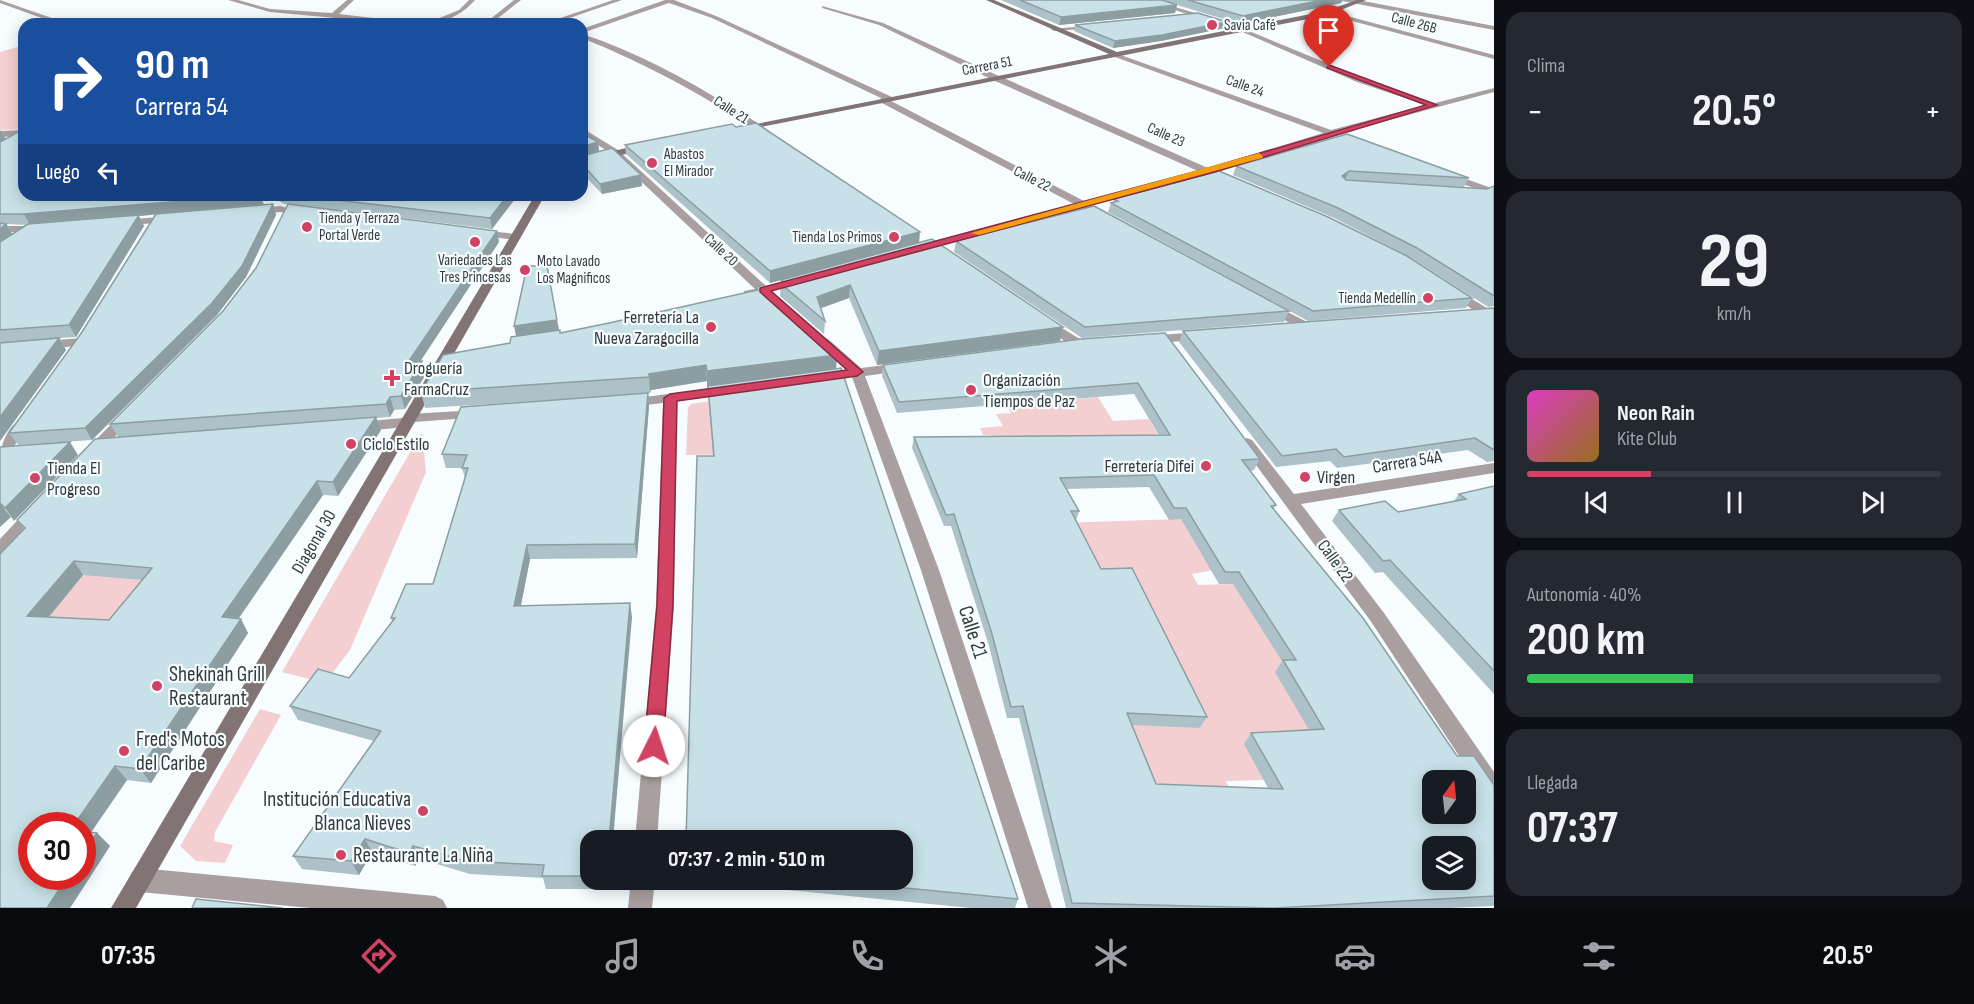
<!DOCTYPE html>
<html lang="es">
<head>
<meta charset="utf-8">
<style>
	body { margin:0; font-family:"Sofia Sans Condensed",sans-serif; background:#242831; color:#f1f3f6; height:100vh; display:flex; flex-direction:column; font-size:22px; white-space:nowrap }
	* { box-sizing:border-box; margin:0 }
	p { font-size:20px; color:#9ea1a6 }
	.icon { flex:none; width:33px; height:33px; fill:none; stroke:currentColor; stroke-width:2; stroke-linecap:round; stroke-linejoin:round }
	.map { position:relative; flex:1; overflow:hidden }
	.details { display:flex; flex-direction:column; gap:12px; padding:12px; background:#0d0f14; width:480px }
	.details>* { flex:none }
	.top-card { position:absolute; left:18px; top:18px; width:570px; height:183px; border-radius:18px; box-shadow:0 3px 15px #0003; background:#1a4fa0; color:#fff; overflow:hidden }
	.needle { width:39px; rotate:15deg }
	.tools { position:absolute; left:1422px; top:770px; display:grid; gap:12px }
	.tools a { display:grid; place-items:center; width:54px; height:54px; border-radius:12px; background:#171b24; box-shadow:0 3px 15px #0003; font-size:30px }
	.speed { position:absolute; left:18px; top:812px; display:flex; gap:12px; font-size:30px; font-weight:700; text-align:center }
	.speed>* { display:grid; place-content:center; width:78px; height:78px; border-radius:50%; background:#171b24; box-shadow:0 3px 15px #0003; line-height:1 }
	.speed .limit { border:9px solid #d22; background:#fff; color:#111 }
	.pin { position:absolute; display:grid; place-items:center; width:51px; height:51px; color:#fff; margin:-62px -26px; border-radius:50% 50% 50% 0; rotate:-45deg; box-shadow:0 0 6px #0007 }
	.pin .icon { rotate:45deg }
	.me { position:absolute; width:66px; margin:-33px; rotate:4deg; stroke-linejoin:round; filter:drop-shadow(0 0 4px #0008) }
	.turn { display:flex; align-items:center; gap:21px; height:126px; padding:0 18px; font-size:27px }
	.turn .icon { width:78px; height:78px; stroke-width:2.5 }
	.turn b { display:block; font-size:42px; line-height:51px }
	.then { display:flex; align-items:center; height:57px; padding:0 18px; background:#0003; gap:12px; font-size:22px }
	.big { font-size:45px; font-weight:700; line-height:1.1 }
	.details .card { flex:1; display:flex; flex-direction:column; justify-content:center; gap:9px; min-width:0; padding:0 21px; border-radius:18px; background:#242831 }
	.details .dial { align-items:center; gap:0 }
	.dial b { font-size:78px; line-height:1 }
	.song { display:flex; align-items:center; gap:18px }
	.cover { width:72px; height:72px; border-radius:9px; background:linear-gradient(135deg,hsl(310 70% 55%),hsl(40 70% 35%)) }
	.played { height:6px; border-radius:3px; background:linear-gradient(90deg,#d24262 30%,#363941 30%) }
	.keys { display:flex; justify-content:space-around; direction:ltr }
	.heat { display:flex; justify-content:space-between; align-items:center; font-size:33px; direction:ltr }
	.charge { height:9px; border-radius:4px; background:linear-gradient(90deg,#34c759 40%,#363941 0) }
	.trip { position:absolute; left:580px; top:830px; width:333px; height:60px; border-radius:18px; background:#171b24; box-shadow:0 3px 15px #0003; font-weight:700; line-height:60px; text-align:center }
	.tabs { display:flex; height:96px; justify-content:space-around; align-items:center; background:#090b0e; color:#9ea1a6 }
	.tabs .icon { width:42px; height:42px }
	.tabs .active { color:#d24262 }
	.tabs b { font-size:27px; color:#f1f3f6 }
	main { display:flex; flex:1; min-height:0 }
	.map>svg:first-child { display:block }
	.green { fill:#f4cfd2 }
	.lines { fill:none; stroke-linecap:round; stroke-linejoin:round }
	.street { fill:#aa9fa0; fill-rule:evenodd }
	.secondary { fill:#827374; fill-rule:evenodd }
	.wall { fill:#acc2c8; fill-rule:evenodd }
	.shaded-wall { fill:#8c9ea2 }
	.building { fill:#c8e1e8; stroke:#8c9ea2; stroke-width:1.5; fill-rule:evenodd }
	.route { fill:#d24262; stroke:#882b40; stroke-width:1.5 }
	.slow { fill:#f59e0b }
	.poi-dot { fill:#d24262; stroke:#f7fcfe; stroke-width:2 }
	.labels { text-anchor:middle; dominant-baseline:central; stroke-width:4.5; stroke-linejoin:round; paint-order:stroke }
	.far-street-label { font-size:15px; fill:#323c3f; stroke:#f7fcfe }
	.far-poi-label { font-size:15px; fill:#323c3f; stroke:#f7fcfe; text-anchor:start }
	.poi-label { font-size:18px; fill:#323c3f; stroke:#f7fcfe; text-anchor:start }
	.street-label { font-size:18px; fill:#323c3f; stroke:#f7fcfe }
	.near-street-label { font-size:21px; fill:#323c3f; stroke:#f7fcfe }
	.near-poi-label { font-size:21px; fill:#323c3f; stroke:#f7fcfe; text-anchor:start }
</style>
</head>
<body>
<main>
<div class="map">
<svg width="1494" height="908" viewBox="0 0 1494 908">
	<rect width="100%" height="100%" fill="#f7fcfe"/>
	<g class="green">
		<polygon points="24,45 24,129 0,130 0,52"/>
		<polygon points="983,365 1046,390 1053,401 1098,397 1113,421 1149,419 1165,446 1159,486 1137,487 1002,459 991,435 983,435 980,428 1003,426 996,414 1011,413"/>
		<polygon points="751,395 760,454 686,455 688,407 691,404"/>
		<polygon points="422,432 426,472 350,650 325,683 282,672"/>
		<polygon points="1181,519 1219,569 1192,574 1198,585 1233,584 1268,628 1323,727 1263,780 1226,781 1234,799 1150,797 1133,752 1097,580 1059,523"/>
		<polygon points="113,538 126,578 161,582 128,622 11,663"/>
		<polygon points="260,709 281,715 215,832 214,841 233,845 225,863 196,861 180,846"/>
	</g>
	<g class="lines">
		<g class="street">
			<polygon points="0,0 66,23 67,24 58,24 0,3"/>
			<polygon points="228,0 238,0 270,9 332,13 347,0 354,0 339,14 382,19 400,24 270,12"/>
			<path d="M469 0H475C463 14 444 24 425 24L459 10Z"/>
			<polygon points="514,0 521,0 493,22 479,24 489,20"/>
			<polygon points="613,0 622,0 552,24 543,24"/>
			<polygon points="665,0 674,0 716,16 892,97 891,101 1084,201 1198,171 993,80 879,25 822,8 822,6 883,23 999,76 1208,168 1323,133 1115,57 1115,53 1331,130 1426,105 1357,82 1238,30 1143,0 1152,0 1248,29 1249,31 1363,78 1435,103 1494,88 1494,92 1337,134 1212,174 1091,205 1090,208 1082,208 919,251 915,250 915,246 1074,204 880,102 881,98 712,18 669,3 582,33 582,29"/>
			<polygon points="1337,0 1358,0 1494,26 1494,30"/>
			<polygon points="1328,11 1494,55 1494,59 1326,14"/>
			<polygon points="1097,25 1095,28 1054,31 1051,29"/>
			<path d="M582 34C635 51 686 79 733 108 746 116 761 124 772 134L765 136C707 97 647 64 582 38Z"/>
			<polygon points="582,128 618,150 766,286 798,278 802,279 802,283 772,291 775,295 769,299 761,294 744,297 744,291 755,289 612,154 582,135"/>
			<polygon points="24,130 24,136 0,137 0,131"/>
			<polygon points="1446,174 1452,174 1494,189 1494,195 1446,178"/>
			<polygon points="280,206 310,214 305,217 280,212 254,215 249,212 254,209"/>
			<polygon points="171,216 176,219 175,221 123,226 118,223 123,220"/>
			<polygon points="0,226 39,226 44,229 39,232 0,232"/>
			<polygon points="478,230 516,234 521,237 516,240 474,235 473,233"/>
			<polygon points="1454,288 1490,310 1490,316 1482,316 1450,294 1448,292"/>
			<polygon points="1270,303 1311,324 1313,327 1307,331 1303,330 1266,310 1264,307"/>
			<polygon points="1046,318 1083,341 1084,344 1083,347 1073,347 1042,325 1040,322"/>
			<polygon points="1199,332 1203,333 1205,336 1203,339 1148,344 1142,340 1148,336"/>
			<polygon points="81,338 87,342 86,345 45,349 39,345 45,341"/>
			<polygon points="823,338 828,339 861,368 901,363 908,367 901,371 865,376 939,570 1052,908 1028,908 921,570 852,377 824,381 817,377 824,373 847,370 818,345 817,342"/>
			<polygon points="728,386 733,387 735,390 733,393 677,401 674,605 657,840 635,840 656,605 663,403 630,407 623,403 630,399"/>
			<path d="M478 410 485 414 483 417 414 422C407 429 359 433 352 426L359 422 402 418 409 414Z"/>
			<polygon points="127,412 132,413 134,416 132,419 97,455 87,455 85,452 87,449 122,413"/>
			<path d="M24 419 31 423 6 457 0 459C0 445 9 422 24 419Z"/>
			<polygon points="1247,438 1252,440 1294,494 1494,463 1494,473 1301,504 1384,613 1494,772 1494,800 1486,797 1372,623 1242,446 1240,443 1242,440"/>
			<polygon points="34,507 40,509 42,513 40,517 6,554 0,556 0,539 28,509"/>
			<polygon points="140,868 435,896 443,900 447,908 310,908 140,892 132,888 128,880 132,872"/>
			<polygon points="631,879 655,879 652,908 628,908"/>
		</g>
		<g class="secondary">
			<polygon points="986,0 994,0 1117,52 1326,11 1357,0 1366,0 1328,15 740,131 736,128 1109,54"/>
			<polygon points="646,143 650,146 649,148 582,165 582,159"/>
			<polygon points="535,195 545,195 136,908 111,908"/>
		</g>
	</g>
	<g class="wall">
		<polygon points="1001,0 1343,0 1341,3 1240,24 1177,5 1175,13 1059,25"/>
		<polygon points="1227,22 1225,28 1161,41 1113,48 1074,31 1075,25"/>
		<path d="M0 130 5 139 260 195 264 205 273 204 276 215 246 277 217 315 92 440 18 445 9 433 82 332 155 214 139 216 144 226 76 337 60 338 66 350 0 441ZM7 224 27 225 12 234Z"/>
		<polygon points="582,133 598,142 599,151 641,175 642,186 602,194 582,173"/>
		<polygon points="1347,134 1469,178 1464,187 1346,180 1487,189 1494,186 1494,306 1488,307 1412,258 1334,218 1233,175 1236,166"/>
		<polygon points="625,145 919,243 1063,327 1060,341 877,365 849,298 821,308 825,321 824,334 780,296 781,280 770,283 626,154"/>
		<path d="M269 195H518L492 229 303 206 499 242 420 361 426 374 405 409 394 410 390 417 376 418 381 430 338 496 323 495 239 618 248 633 151 783 127 780 91 832 97 833 110 846 70 908H0L24 530 17 520 118 437 110 424 223 311 256 268 288 204H284ZM83 575 142 580 109 620 49 617Z"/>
		<polygon points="1114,199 1472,298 1466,308 1308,321 1108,212 1111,203 1113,202"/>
		<polygon points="956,241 1289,311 1284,322 1082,338 954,252"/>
		<polygon points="757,287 837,355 836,369 1018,899 1015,908 971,908 686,880 903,879 713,456 707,381 651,390 650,393 648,393 649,406 637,558 530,559 521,605 632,617 591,840 591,879 610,879 609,889 546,889 543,878 470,874 420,859 415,866 372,852 359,875 302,869 293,856 374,741 298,720 290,706 349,678 392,621 391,618 433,584 465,478 462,468 446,468 442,454 569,399 425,408 421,392 510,343 559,330 560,333 609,323 757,290"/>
		<polygon points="1494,308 1494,461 1487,462 1468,450 1337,468 1330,461 1276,467 1179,342 1183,331"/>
		<path d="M1081 339 1260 459 1254 470 1250 471 1276 505 1274 509 1457 756 1494 785V906L1450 908H1066L1019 718H1007L989 646 951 526H944L912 448 914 437 1159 435 1134 394 897 413 882 376 883 365ZM1149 487 1169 520 1181 519 1219 584H1233L1282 661 1275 672 1309 730 1251 733 1244 744 1268 788 1156 784 1132 725 1200 728 1207 717 1101 569 1076 521 1079 511 1067 489Z"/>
		<polygon points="1494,486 1494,694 1383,572 1375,573 1332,521 1339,510 1398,512 1454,501 1459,494"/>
	</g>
	<g class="shaded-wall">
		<polygon points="1322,0 1343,0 1341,3 1240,24 1243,16"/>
		<polygon points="1177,5 1175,13 1059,25 1061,17"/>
		<polygon points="1227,22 1225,28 1161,41 1113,48 1115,41"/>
		<polygon points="0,130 6,139 0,143"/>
		<polygon points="598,142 599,151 582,157 582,147"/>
		<polygon points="1349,171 1345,180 1342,176"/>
		<polygon points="641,175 642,186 602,194 600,184"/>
		<polygon points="260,195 264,205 139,216 144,226 76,337 69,325 30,225 24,214"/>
		<polygon points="508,195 518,195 492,229 490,218"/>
		<polygon points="273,204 276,215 246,277 217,315 92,440 85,428"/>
		<polygon points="6,224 13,235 0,244 0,229"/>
		<polygon points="497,231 499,242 410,377 407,364"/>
		<polygon points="920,232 919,243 770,283 770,271"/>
		<polygon points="850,285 849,298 816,310 817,297"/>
		<polygon points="557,320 560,334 517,340 514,326"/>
		<polygon points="1063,327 1060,341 877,365 879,351"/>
		<polygon points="59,338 66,350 0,441 0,417"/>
		<polygon points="837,355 836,370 707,387 707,371"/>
		<polygon points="422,361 426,374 405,409 401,396"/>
		<polygon points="706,365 707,381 651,390 650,393 649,374"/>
		<polygon points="648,393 649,406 637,558 635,544"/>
		<polygon points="390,397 394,410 390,417 386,404"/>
		<polygon points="376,417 381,430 338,496 333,482"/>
		<polygon points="70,442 78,455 14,521 5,508"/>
		<polygon points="317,481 323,495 230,631 222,617"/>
		<polygon points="1,504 11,517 0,527 0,505"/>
		<polygon points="527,545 530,559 518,620 514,606"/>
		<polygon points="74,561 83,575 38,630 27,616"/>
		<polygon points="630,603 632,617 613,840 609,840"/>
		<polygon points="241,619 248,633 151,783 140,769"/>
		<polygon points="115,766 127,780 83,844 82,825 74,825"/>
		<polygon points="97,833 110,846 70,908 47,908 68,876 82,876 82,855"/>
		<polygon points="365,839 372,852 359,875 351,861"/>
		<polygon points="413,846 420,859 415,866 409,853"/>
		<polygon points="607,879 610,879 609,889"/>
	</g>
	<g class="building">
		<polygon points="1020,0 1162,0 1177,5 1061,17"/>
		<polygon points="1188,0 1322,0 1243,16"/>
		<polygon points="1198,13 1227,22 1162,35 1115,41 1075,25"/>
		<polygon points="24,121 24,195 257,195 24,214 0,214 0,142 20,131 21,123"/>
		<polygon points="756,123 920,232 770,271 625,145 732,124 736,127"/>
		<polygon points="582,133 598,142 582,147"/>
		<polygon points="1347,134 1469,178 1349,171 1342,176 1346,180 1487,189 1494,186 1494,296 1417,248 1338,208 1236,166"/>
		<polygon points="612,148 641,175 600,184 582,164 582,156"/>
		<polygon points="1219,171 1328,217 1407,256 1472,298 1313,311 1111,203 1118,201 1114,199"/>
		<polygon points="294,195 508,195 490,218"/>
		<polygon points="273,204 242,266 212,303 85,428 9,433 82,332 156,214"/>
		<polygon points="288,204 497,231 407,364 422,361 401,396 390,397 386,404 110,424 223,311 256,268"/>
		<polygon points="1094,206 1289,311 1085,327 956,241"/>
		<polygon points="139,215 69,325 0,330 0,242 28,224"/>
		<polygon points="0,223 6,224 0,229"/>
		<polygon points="932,239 1063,327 879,351 850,285 817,297 825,321 780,283 784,282 781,280"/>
		<polygon points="527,266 547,266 557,320 514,326"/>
		<polygon points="763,285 834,346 837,355 707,371 706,365 649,374 649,377 421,392 443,355 510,343 511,337 560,330 560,333 609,323 758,290 757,287"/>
		<polygon points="1494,308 1494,450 1475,438 1344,457 1336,449 1282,456 1183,331"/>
		<path d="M1165 333 1260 459 1242 460 1276 505 1271 506 1363 618 1457 756H1474L1494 785V896L1275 908 1072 903 1023 706 1011 707 992 634 954 514 946 515 914 437 1170 435 1138 383 899 402 883 365 1081 339ZM1154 475 1174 508H1186L1225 572H1239L1296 660H1283L1324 729 1251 733 1283 789 1156 784 1127 713 1207 717 1132 568 1101 569 1071 511H1079L1060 478ZM1432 780H1466V813H1432ZM1432 846H1466V879H1432Z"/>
		<polygon points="59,338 0,417 0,343"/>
		<polygon points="841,368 1018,899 813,879 903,879 903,840 686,840 697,456 714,456 708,386"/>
		<polygon points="648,393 635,544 527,545 514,606 630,603 609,840 591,840 591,876 542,876 544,865 465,861 413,846 409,853 365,839 351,861 293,856 381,731 290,706 318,669 349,678 395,618 391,618 406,584 433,584 468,468 462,468 467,455 442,454 461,407"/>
		<path d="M376 417 333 482 317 481 222 617 241 619 140 769 115 766 74 825H32V876H68L47 908H0V554L25 528 17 520 95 439ZM74 561 152 568 109 620 27 616Z"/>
		<polygon points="70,442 5,508 1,504 0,505 0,447"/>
		<polygon points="1494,486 1494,671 1390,560 1383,561 1339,510 1385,501 1398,512 1466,499 1459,494"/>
		<polygon points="82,831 97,833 82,855"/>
		<polygon points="196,899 283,908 192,908"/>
	</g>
	<polygon class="route" points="1329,65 1437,105 1211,173 771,291 863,372 857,376 677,401 673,605 663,746 660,752 654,754 647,752 644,746 657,605 664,398 670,394 847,370 760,292 760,288 1205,169 1426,105 1327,68"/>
	<polygon class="slow" points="1259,153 1263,156 1262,158 979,235 971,233"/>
	<g class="poi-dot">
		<circle cx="1212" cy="25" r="6"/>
		<circle cx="652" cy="163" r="6"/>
		<circle cx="307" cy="227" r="6"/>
		<circle cx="894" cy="237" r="6"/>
		<circle cx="475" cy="242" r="6"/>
		<circle cx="525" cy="270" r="6"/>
		<circle cx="1428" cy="298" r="6"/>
		<circle cx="711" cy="327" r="6"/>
		<path d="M389 369h6v6h6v6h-6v6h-6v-6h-6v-6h6z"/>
		<circle cx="971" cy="390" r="6"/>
		<circle cx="351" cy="444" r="6"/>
		<circle cx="1206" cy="466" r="6"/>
		<circle cx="1305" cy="477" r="6"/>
		<circle cx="35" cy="478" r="6"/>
		<circle cx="157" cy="686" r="6"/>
		<circle cx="124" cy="751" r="6"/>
		<circle cx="423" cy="811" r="6"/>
		<circle cx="341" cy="855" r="6"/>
	</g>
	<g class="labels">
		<g class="far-street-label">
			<text transform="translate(1414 23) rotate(15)">Calle 26B</text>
			<text transform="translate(987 66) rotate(-11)">Carrera 51</text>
			<text transform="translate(1245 86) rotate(20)">Calle 24</text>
			<text transform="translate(731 110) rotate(33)">Calle 21</text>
			<text transform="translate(1166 135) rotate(24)">Calle 23</text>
			<text transform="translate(1032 179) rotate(27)">Calle 22</text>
			<text transform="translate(721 250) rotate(43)">Calle 20</text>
		</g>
		<g class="far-poi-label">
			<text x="1224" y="25">Savia Café</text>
			<text x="664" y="154">Abastos<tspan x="664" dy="17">El Mirador</tspan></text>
			<text x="319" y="218">Tienda y Terraza<tspan x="319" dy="17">Portal Verde</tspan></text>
			<text x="882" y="237" text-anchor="end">Tienda Los Primos</text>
			<text x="475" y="260" text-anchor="middle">Variedades Las<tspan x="475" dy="17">Tres Princesas</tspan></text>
			<text x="537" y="261">Moto Lavado<tspan x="537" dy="17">Los Magnificos</tspan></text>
			<text x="1416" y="298" text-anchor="end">Tienda Medellín</text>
		</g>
		<g class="poi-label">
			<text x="699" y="317" text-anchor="end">Ferretería La<tspan x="699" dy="21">Nueva Zaragocilla</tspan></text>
			<text x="404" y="368">Droguería<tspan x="404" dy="21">FarmaCruz</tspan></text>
			<text x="983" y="380">Organización<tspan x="983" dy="21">Tiempos de Paz</tspan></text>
			<text x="363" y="444">Ciclo Estilo</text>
			<text x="1194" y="466" text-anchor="end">Ferretería Difei</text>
			<text x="47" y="468">Tienda El<tspan x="47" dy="21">Progreso</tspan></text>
			<text x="1317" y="477">Virgen</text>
		</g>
		<g class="street-label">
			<text transform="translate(1407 462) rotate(-9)">Carrera 54A</text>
			<text transform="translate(314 542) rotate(-60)">Diagonal 30</text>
			<text transform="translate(1335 561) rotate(54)">Calle 22</text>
		</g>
		<g class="near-street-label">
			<text transform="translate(973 632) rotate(72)">Calle 21</text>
		</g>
		<g class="near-poi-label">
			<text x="169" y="674">Shekinah Grill<tspan x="169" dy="24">Restaurant</tspan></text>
			<text x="136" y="739">Fred's Motos<tspan x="136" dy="24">del Caribe</tspan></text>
			<text x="411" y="799" text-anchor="end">Institución Educativa<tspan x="411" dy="24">Blanca Nieves</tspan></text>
			<text x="353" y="855">Restaurante La Niña</text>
		</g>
	</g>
</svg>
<div class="tools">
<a><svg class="needle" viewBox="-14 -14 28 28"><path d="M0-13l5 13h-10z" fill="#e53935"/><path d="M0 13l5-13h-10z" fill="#9ea1a6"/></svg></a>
<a><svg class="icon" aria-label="layers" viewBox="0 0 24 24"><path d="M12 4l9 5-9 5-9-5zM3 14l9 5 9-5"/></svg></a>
</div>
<div class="speed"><div class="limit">30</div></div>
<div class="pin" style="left:1329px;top:67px;background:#d93025"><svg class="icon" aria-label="arrive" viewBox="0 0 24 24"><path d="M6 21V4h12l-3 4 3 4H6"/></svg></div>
<svg class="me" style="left:654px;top:746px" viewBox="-20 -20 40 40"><circle r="19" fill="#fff"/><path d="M0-13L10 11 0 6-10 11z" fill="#d24262"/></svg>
<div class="trip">07:37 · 2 min · 510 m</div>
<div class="top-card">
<div class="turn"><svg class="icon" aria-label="right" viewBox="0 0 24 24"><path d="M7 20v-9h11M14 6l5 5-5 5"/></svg><div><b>90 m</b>Carrera 54</div></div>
<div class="then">Luego<svg class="icon" aria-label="left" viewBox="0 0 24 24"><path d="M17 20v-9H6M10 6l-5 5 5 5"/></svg></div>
</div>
</div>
<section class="details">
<div class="card"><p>Clima</p>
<div class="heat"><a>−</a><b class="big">20.5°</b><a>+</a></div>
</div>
<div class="card dial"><b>29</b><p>km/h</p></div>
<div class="card">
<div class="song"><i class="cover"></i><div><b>Neon Rain</b><p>Kite Club</p></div></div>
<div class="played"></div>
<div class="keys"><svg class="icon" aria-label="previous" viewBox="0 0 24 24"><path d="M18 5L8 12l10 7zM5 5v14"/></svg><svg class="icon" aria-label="pause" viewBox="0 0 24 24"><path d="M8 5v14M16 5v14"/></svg><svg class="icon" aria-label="next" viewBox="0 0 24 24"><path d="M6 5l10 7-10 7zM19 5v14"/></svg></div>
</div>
<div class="card"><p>Autonomía · 40%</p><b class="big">200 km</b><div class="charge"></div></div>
<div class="card"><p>Llegada</p><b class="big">07:37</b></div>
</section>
</main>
<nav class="tabs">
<b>07:35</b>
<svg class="icon active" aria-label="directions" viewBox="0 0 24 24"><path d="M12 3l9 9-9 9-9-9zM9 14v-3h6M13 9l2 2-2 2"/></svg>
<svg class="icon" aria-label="music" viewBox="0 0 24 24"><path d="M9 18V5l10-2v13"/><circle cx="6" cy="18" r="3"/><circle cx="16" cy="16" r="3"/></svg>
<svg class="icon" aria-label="phone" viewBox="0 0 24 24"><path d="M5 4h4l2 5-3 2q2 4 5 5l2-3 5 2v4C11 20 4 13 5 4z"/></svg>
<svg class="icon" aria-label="climate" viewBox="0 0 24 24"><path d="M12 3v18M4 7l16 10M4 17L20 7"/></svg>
<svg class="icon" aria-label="car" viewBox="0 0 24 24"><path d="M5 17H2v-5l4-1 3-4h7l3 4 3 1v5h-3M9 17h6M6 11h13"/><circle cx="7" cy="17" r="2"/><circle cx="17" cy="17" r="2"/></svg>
<svg class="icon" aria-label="filters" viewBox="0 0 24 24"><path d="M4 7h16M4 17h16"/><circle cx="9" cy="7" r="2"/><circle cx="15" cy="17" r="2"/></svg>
<b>20.5°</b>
</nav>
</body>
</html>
